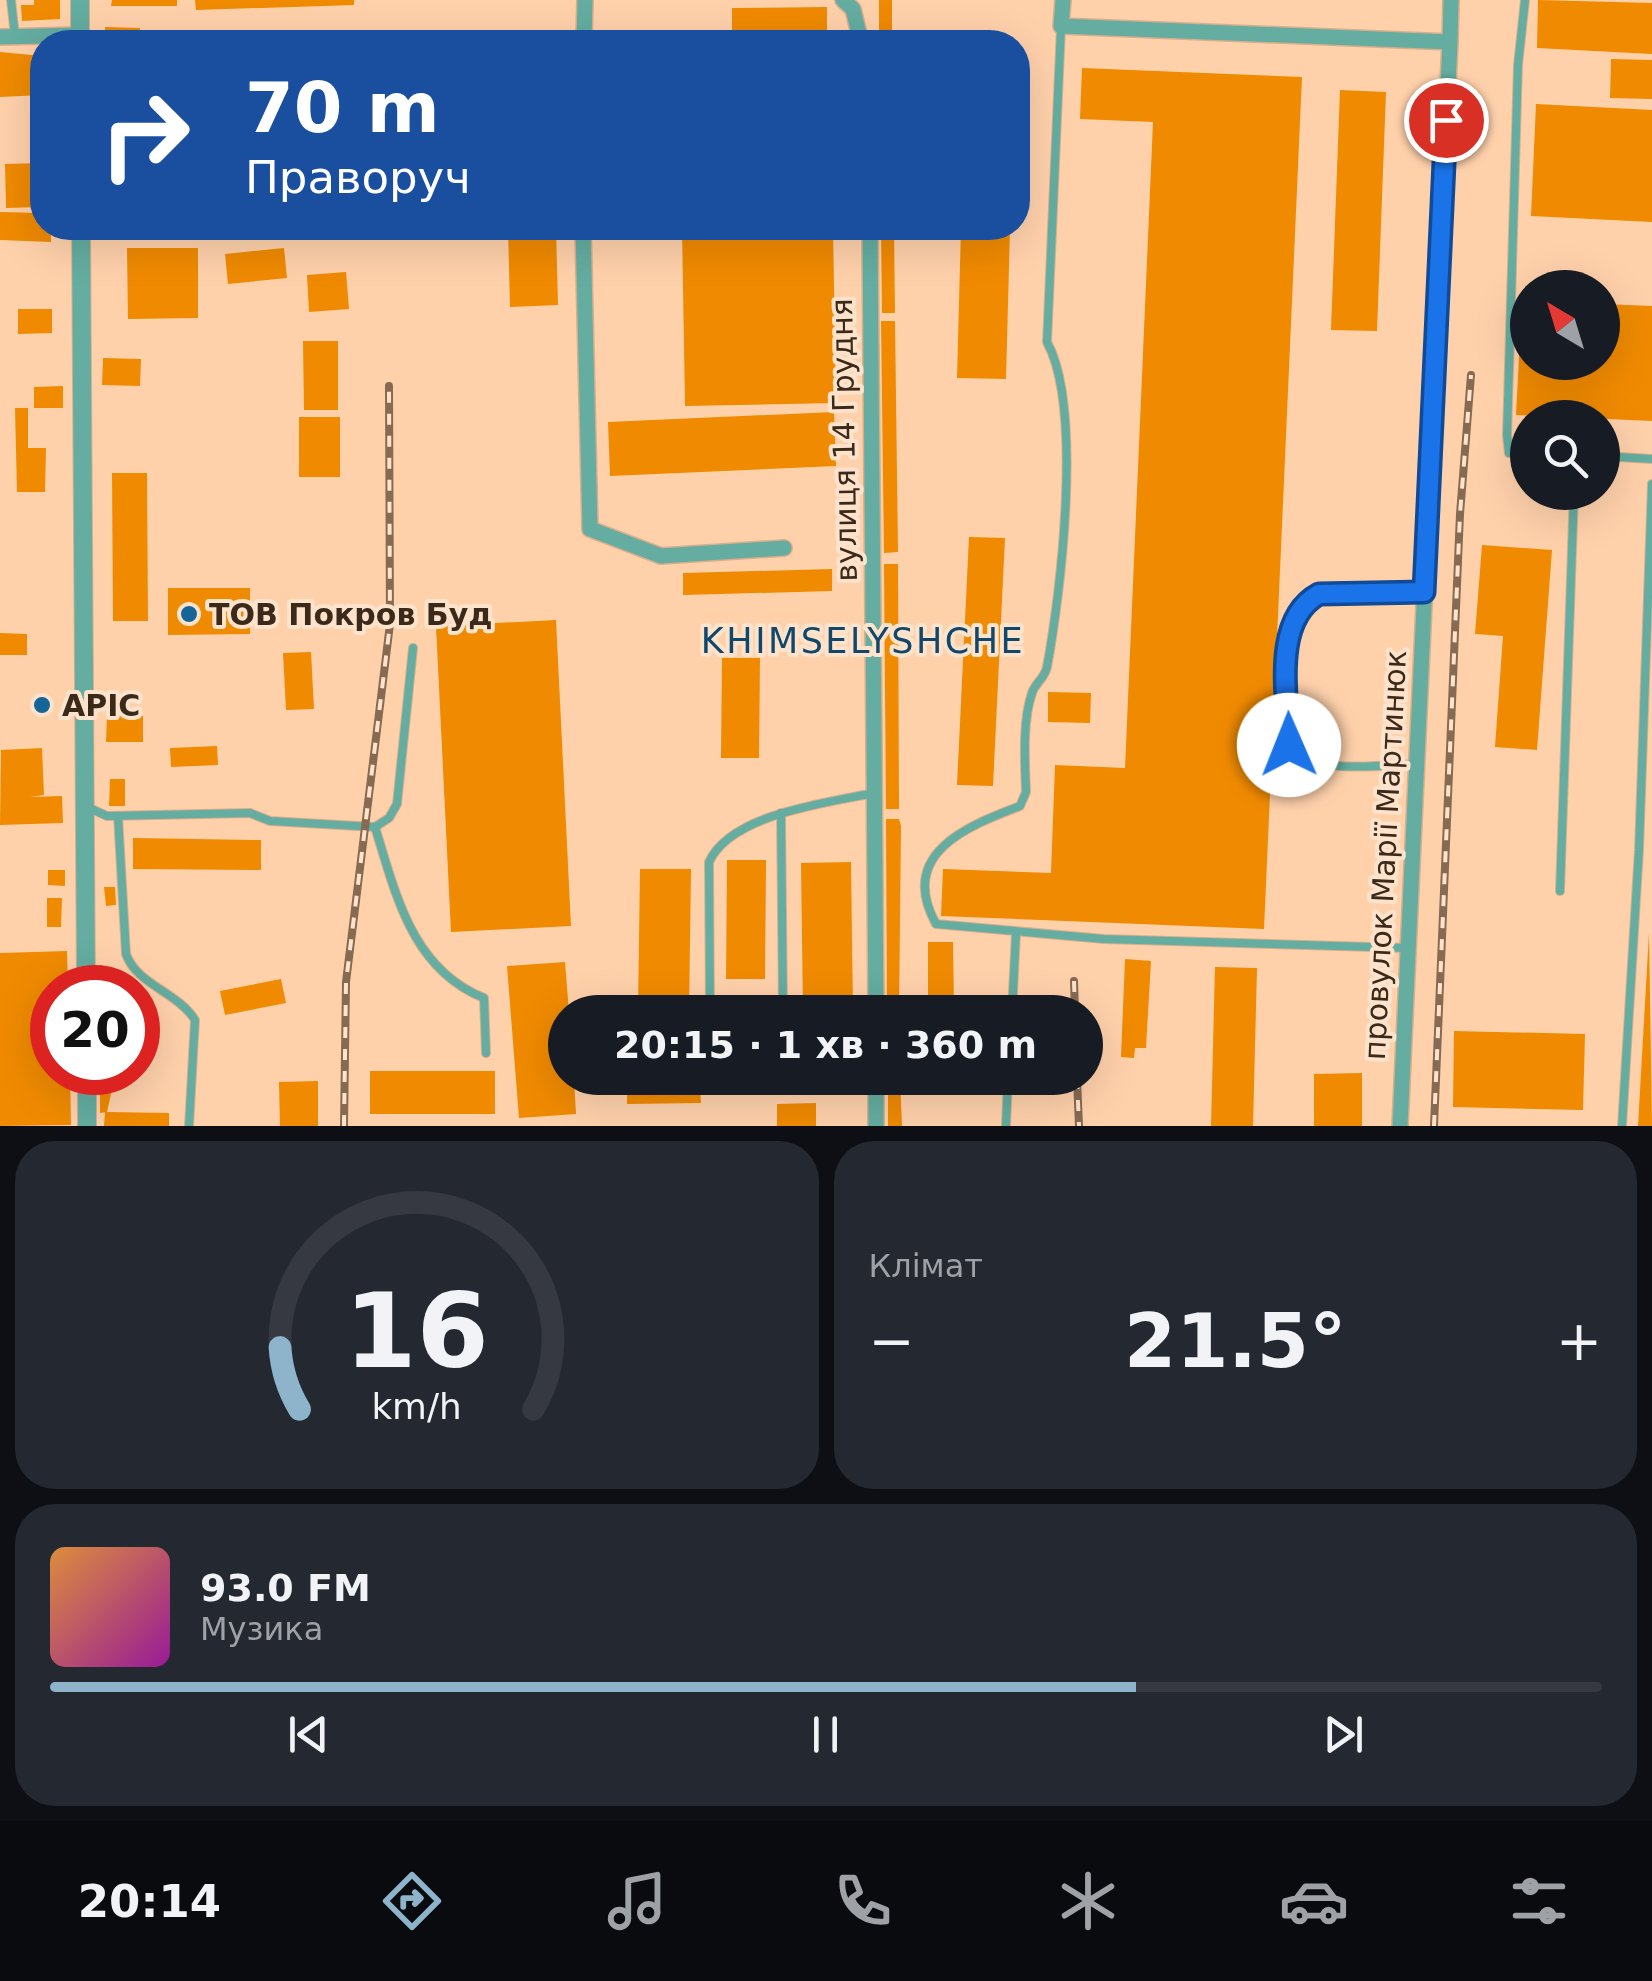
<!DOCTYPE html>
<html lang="uk">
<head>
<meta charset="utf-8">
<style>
	body { margin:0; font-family:"DejaVu Sans",sans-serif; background:#242831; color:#f1f3f6; height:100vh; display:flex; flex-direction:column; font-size:38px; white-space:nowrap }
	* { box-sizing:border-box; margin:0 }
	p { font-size:32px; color:#9ea1a6 }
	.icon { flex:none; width:55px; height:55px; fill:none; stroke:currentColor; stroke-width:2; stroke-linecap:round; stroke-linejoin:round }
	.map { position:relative; height:1126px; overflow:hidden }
	.sheet { display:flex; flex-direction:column; gap:15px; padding:15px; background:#0d0f14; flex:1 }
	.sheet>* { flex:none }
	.guide { position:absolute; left:30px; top:30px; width:1000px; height:210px; border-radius:40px; box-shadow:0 10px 40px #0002; background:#1a4fa0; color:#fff; overflow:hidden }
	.needle { width:65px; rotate:322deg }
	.tools { position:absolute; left:1510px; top:270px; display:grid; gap:20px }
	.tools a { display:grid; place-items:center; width:110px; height:110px; border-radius:50%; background:#171b24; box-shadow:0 10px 40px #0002; font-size:50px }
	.speed { position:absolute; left:30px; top:965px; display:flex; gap:20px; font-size:50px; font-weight:700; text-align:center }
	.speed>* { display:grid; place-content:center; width:130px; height:130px; border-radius:50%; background:#171b24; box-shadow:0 10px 40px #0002; line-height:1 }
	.speed .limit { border:15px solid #d22; background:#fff; color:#111 }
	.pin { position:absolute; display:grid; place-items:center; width:85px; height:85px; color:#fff; margin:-42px; border:5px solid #fff; border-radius:50%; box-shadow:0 2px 10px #0007 }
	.me { position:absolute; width:110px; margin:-55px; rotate:359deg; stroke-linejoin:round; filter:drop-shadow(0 0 8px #0008) }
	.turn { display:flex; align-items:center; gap:35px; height:210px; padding:0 50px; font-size:45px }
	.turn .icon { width:130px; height:130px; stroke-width:2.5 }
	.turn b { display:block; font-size:70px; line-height:85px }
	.big { font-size:75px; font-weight:600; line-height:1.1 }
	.sheet .tile { flex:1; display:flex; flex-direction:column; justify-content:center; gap:15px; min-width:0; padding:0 35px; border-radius:40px; background:#242831 }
	.sheet .dial { align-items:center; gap:0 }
	.dial svg { height:260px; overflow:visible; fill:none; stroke:#363941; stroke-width:7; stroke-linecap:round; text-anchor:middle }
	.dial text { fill:#f1f3f6; stroke:none }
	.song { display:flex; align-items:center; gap:30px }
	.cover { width:120px; height:120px; border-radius:15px; background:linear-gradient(135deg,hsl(30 70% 55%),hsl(300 70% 35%)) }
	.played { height:10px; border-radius:5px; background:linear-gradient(90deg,#8db4cb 70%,#363941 70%) }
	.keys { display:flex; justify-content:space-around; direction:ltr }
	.heat { display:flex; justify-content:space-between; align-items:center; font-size:55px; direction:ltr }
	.sheet .tiles { flex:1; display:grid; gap:15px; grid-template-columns:1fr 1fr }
	.tile:last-child { grid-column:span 2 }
	.trip { position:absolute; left:548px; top:995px; width:555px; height:100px; border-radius:50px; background:#171b24; box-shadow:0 10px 40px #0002; font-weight:600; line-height:100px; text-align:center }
	.dock { display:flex; height:160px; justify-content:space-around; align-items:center; background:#090b0e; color:#9ea1a6 }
	.dock .icon { width:70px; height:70px }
	.dock .active { color:#8db4cb }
	.dock b { font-size:45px; color:#f1f3f6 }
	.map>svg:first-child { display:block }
	.building { fill:#f08a01 }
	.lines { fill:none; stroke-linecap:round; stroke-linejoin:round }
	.service-casing { stroke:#d8af8e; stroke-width:10 }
	.minor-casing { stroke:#d8af8e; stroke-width:18 }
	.tertiary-casing { stroke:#d8af8e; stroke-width:20 }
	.service { stroke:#64ada0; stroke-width:8 }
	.minor { stroke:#64ada0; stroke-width:15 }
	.tertiary { stroke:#64ada0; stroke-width:18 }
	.rail-casing { stroke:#876a52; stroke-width:8 }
	.rail { stroke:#fee3cc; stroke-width:4; stroke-dasharray:11; stroke-linecap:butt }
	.route-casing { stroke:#114b97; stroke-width:25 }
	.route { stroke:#1a73e8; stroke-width:18 }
	.poi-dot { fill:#136697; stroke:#fee3cc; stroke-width:4 }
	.labels { text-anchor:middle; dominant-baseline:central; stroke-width:8; stroke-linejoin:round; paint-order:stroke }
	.street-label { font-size:30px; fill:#3b291a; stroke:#fee3cc }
	.poi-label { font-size:30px; font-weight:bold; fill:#3b291a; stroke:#fee3cc; text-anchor:start }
	.quarter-label { font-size:35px; letter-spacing:2.5px; fill:#11476a; stroke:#fee3cc }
</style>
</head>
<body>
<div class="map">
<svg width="1652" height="1126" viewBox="0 0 1652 1126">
	<rect width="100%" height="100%" fill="#ffd1ab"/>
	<g class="building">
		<polygon points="34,0 60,0 60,19 22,21 21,5 34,5"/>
		<polygon points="112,0 177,0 177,6 111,6"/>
		<polygon points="195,0 354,0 354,5 196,10"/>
		<rect x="879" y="0" width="13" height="42"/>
		<polygon points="1538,0 1652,3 1652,54 1537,48"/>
		<polygon points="827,7 827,42 732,42 732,8"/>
		<polygon points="105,27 140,28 140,42 105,42"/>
		<polygon points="0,52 42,56 42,95 0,97"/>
		<polygon points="1611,59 1652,60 1652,99 1610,98"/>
		<polygon points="1082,68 1302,77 1264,929 941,916 943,869 1051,873 1055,765 1125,768 1153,122 1080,119"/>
		<polygon points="1340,90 1386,92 1377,331 1331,330"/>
		<polygon points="1536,104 1652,110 1652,222 1531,216"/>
		<polygon points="42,163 42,207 6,208 5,164"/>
		<polygon points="0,212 42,213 42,228 51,228 51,242 0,240"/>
		<polygon points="508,228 556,228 558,305 510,307"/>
		<polygon points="682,228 833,228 836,403 685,406"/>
		<polygon points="881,228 894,228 895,313 882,313"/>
		<polygon points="961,228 1010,228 1006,379 957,378"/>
		<polygon points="127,248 198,248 198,318 128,319"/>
		<polygon points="284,248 287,278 228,284 225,254"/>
		<polygon points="346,272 349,309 309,312 307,275"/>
		<polygon points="1522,300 1528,300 1528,362 1602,362 1602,304 1652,306 1652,421 1516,415"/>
		<polygon points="18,309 52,309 52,333 18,334"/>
		<polygon points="881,321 895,321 898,552 884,553"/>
		<polygon points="303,341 338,341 338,410 304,410"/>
		<polygon points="103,358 141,359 140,386 102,385"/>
		<polygon points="63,386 63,408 34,408 34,387"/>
		<polygon points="15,408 28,408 28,448 46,448 45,492 17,492"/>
		<polygon points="834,412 836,466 610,476 608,422"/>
		<rect x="299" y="417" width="41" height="60"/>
		<polygon points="112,473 147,473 148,621 113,621"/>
		<polygon points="969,537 1005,538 993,786 957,785"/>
		<polygon points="1482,545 1552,550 1537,750 1495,747 1503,636 1475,634"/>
		<polygon points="884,564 898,564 899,809 886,809"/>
		<polygon points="832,569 832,591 683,595 683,573"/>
		<polygon points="168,588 250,588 250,634 168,635"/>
		<polygon points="556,620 571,926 451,932 436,626"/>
		<polygon points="0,633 27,634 27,655 0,655"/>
		<polygon points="311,652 314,709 286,710 283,653"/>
		<polygon points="722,658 760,658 759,758 721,758"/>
		<polygon points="1048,692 1091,693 1090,723 1048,722"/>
		<polygon points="107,715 143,716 143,742 106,742"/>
		<polygon points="217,746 218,765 171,767 170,748"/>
		<polygon points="42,748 44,795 30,797 62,796 63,823 0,825 1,750"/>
		<polygon points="110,779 125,779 125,806 109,806"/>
		<polygon points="886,819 899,819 901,826 899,1012 887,1012"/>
		<polygon points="133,838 261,840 261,870 133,869"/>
		<polygon points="727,860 766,860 765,979 726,979"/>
		<polygon points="851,862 853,1012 803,1012 801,863"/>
		<polygon points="640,869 691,869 689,1012 638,1012"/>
		<polygon points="48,870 65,870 65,886 48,885"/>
		<polygon points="104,887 115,887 116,905 106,906"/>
		<polygon points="47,898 62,898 61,927 47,927"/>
		<polygon points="1649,933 1652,1126 1638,1126"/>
		<polygon points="928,942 953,942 954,1012 928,1012"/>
		<polygon points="67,951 68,988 52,988 52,1072 70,1072 71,1125 0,1126 0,953"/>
		<polygon points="1125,959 1151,961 1146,1048 1135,1048 1134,1058 1121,1057"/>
		<polygon points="565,962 569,1012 565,1012 565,1078 574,1078 576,1114 519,1118 507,966"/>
		<polygon points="1215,967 1257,968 1253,1126 1211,1126"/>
		<polygon points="281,979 286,1003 225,1015 220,991"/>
		<polygon points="1454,1031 1585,1034 1583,1110 1453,1107"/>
		<rect x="370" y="1071" width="125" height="43"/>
		<polygon points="1362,1073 1362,1126 1314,1126 1314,1074"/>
		<polygon points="888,1078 900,1078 902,1126 888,1126"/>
		<polygon points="318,1081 318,1126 280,1126 279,1082"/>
		<polygon points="100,1085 113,1085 107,1112 100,1113"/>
		<polygon points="700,1089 701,1103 627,1104 627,1090"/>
		<polygon points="816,1103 816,1126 777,1126 777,1104"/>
		<polygon points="105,1112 169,1113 169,1126 104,1126"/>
	</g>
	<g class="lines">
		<defs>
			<g id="service">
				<polyline points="11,0 15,36"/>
				<polyline points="1525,0 1518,65 1507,435 1509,453 1528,453"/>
				<path d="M1061 28 1047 342C1083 408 1061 592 1047 667 1045 678 1035 683 1032 693 1022 722 1025 763 1026 792L1020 806C968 826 897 853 936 924L1104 939 1407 948"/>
				<polyline points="1602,456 1652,459"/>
				<path d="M1415 764C1381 765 1312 776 1289 745 1288 699 1271 619 1319 595L1424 592"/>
				<polyline points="85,806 107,816 250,813 270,821 375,827 389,818 397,804 413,648"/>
				<polyline points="781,813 783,1012"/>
				<path d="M118 816 126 954C137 985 178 992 195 1020L189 1126"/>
				<path d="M375 827C396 895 412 969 484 998L486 1053"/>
				<polyline points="1560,891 1574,492"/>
				<path d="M710 1012 709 862C731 814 826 803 874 793"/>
				<polyline points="1012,1012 1016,933"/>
				<polyline points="1006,1126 1008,1078"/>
				<polyline points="1622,1126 1639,850 1652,484"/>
			</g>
			<g id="minor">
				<polyline points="843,0 853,9 861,42"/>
				<polyline points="1063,0 1061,26 1450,42 1400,1126"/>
				<polyline points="0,37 80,35"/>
				<polyline points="584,42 585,0"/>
				<polyline points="1450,42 1451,0"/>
				<polyline points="583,228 590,529 661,556 784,548"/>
				<polyline points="870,228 876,1012"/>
				<polyline points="876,1078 876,1126"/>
			</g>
			<g id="tertiary">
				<polyline points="80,0 80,42"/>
				<polyline points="81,228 86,988"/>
				<polyline points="87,1072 87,1126"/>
			</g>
		</defs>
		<use href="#service" class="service-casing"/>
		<use href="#minor" class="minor-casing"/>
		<use href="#tertiary" class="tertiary-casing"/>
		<use href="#service" class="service"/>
		<use href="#minor" class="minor"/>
		<use href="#tertiary" class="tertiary"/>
		<defs>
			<g id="rail">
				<polyline points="1074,981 1075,1012"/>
				<polyline points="1077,1078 1079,1126"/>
				<polyline points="344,1126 346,982 390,624 389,386"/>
				<polyline points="1434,1126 1460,514 1471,375"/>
			</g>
		</defs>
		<use href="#rail" class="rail-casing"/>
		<use href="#rail" class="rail"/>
	</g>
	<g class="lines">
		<defs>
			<path id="route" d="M1289 745C1288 699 1271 620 1319 594L1424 592 1446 120"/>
		</defs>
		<use href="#route" class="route-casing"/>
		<use href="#route" class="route"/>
	</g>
	<g class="poi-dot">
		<circle cx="189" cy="614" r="10"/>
		<circle cx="42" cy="705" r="10"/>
	</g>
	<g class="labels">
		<g class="street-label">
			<text transform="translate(844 440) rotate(-91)">вулиця 14 Грудня</text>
			<text transform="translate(1385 855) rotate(-87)">провулок Марії Мартинюк</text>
		</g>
		<g class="poi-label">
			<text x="209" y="614">ТОВ Покров Буд</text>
			<text x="62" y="705">АРІС</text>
		</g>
		<g class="quarter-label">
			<text x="863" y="641">KHIMSELYSHCHE</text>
		</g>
	</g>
</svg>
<div class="tools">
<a><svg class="needle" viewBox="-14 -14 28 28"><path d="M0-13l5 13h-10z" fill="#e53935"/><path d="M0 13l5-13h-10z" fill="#9ea1a6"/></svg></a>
<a><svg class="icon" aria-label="search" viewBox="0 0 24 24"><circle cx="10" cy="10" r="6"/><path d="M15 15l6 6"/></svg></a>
</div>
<div class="speed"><div class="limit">20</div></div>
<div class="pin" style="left:1446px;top:120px;background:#d93025"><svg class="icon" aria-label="arrive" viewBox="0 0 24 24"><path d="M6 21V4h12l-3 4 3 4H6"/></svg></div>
<svg class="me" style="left:1289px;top:745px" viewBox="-20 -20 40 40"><circle r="19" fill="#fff"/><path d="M0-13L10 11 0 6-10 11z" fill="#1a73e8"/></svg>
<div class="trip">20:15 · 1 хв · 360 m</div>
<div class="guide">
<div class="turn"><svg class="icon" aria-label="right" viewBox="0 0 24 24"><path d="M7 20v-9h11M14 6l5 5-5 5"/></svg><div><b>70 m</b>Праворуч</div></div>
</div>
</div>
<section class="sheet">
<div class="tiles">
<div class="tile dial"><svg viewBox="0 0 100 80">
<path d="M14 69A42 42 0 1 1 86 69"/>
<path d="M14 69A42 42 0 0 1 8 50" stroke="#8db4cb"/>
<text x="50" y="56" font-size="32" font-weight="700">16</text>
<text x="50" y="72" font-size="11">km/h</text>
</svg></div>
<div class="tile"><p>Клімат</p>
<div class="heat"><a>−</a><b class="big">21.5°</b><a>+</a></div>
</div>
<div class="tile">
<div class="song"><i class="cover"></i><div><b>93.0 FM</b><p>Музика</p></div></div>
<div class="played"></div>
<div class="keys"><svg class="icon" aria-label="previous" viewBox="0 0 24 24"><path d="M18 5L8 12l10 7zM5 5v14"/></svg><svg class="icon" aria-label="pause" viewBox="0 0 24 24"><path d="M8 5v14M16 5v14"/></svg><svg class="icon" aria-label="next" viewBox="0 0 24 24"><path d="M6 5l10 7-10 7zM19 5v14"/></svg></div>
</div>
</div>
</section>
<nav class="dock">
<b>20:14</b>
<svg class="icon active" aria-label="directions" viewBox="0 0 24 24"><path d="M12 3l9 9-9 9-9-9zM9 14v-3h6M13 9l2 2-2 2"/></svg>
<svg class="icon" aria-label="music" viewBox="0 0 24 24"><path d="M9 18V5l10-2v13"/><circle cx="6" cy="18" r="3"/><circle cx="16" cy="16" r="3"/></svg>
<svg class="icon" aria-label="phone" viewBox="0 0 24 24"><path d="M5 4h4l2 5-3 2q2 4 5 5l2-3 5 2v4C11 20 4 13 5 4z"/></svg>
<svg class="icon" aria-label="climate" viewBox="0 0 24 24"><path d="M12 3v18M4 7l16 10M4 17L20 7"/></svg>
<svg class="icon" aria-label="car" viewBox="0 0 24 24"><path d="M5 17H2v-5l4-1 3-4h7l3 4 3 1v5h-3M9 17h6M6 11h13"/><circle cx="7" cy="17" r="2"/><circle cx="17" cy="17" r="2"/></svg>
<svg class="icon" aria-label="filters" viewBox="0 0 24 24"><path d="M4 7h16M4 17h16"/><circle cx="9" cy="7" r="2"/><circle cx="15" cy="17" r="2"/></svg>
</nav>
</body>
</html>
